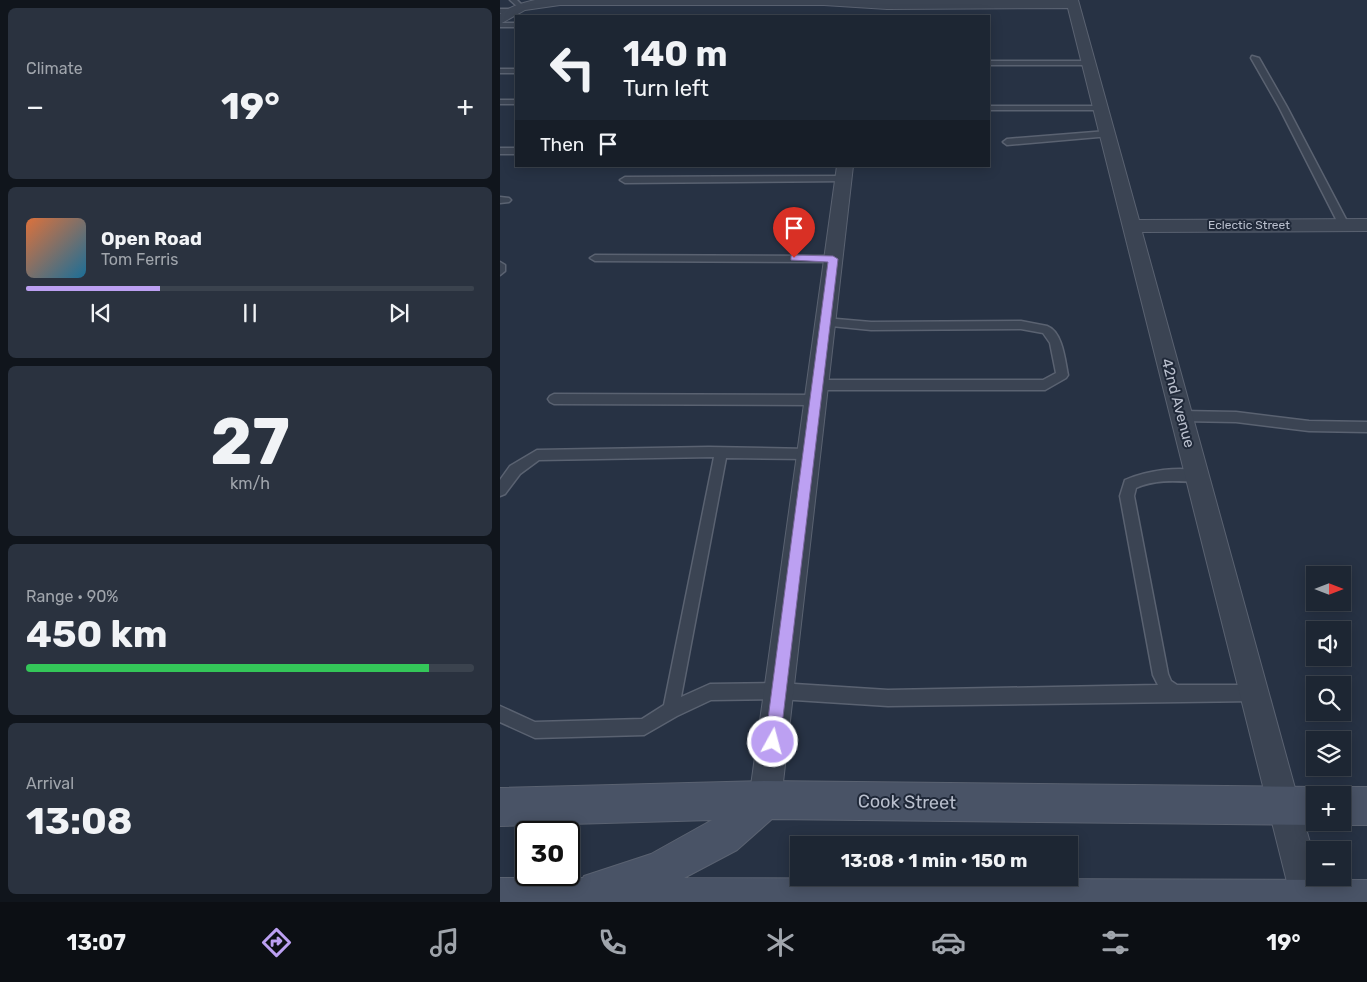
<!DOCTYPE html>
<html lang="en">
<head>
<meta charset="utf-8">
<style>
	body { margin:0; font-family:Rubik,sans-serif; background:#2a323f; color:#f1f3f6; height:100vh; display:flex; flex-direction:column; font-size:19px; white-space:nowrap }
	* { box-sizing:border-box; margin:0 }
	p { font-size:16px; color:#a0a5ac }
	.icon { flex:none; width:28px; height:28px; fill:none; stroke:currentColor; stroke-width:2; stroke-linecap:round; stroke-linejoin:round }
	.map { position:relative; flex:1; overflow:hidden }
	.panel { display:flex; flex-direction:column; gap:8px; padding:8px; background:#10151c; width:500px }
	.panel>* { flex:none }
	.top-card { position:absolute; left:15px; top:15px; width:475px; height:152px; border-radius:0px; box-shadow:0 2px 12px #0003,0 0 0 1px #3b434e; background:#1d2633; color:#f1f3f6; overflow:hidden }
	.needle { width:32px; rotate:90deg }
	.buttons { position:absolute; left:806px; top:566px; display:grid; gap:10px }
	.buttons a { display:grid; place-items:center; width:45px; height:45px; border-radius:0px; background:#1d2633; box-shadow:0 2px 12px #0003,0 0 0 1px #3b434e; font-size:25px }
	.speed { position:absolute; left:15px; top:821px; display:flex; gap:10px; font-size:25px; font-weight:700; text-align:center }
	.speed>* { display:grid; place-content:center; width:65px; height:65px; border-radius:50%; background:#1d2633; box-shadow:0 2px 12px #0003,0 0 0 1px #3b434e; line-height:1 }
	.speed .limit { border:2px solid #111; border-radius:8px; background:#fff; color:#111 }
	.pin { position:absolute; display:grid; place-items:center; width:42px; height:42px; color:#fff; margin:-51px -21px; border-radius:50% 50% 50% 0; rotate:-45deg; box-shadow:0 0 5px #0007 }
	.pin .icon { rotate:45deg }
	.me { position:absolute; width:55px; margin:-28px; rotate:7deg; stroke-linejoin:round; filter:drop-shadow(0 0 4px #0008) }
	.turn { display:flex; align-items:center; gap:18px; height:105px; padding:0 25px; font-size:22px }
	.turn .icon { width:65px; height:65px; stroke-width:2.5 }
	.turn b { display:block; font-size:35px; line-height:42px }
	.then { display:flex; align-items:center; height:48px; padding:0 25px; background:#0003; gap:10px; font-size:19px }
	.big { font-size:38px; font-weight:700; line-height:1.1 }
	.panel .card { flex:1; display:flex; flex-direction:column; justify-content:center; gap:8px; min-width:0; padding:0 18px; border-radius:8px; background:#2a323f }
	.panel .dial { align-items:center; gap:0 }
	.dial b { font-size:65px; line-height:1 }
	.song { display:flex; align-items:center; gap:15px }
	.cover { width:60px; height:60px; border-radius:8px; background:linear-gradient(135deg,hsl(20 70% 55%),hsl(200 70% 35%)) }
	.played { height:5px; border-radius:2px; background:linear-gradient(90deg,#bca0f2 30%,#3b434e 30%) }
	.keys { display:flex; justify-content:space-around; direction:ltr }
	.heat { display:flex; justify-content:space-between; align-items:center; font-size:28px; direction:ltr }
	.charge { height:8px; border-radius:4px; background:linear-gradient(90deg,#34c759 90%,#3b434e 0) }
	.trip { position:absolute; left:290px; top:836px; width:288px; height:50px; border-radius:0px; background:#1d2633; box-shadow:0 2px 12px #0003,0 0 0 1px #3b434e; font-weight:700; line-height:50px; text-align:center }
	.tabs { display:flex; height:80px; justify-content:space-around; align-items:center; background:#0c0f14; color:#a0a5ac }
	.tabs .icon { width:35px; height:35px }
	.tabs .selected { color:#bca0f2 }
	.tabs b { font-size:22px; color:#f1f3f6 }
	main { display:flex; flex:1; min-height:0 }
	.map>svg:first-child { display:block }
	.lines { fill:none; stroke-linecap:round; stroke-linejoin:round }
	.lane-casing { stroke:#5a6271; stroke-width:3 }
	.street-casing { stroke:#5a6271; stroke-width:2 }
	.secondary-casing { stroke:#5a6271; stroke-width:2 }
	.lane { fill:#3b4453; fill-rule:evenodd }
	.street { fill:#3b4453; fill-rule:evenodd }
	.secondary { fill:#495366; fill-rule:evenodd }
	.route { fill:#bca0f2; stroke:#7a689d }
	.labels { text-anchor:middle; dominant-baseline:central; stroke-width:4; stroke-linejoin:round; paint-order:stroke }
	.far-street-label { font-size:12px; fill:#b9bfcd; stroke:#202939 }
	.street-label { font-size:15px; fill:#b9bfcd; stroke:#202939 }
	.near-street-label { font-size:18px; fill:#b9bfcd; stroke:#202939 }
</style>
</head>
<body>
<main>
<section class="panel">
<div class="card"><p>Climate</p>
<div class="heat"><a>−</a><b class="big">19°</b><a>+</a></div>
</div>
<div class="card">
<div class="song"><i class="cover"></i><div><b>Open Road</b><p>Tom Ferris</p></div></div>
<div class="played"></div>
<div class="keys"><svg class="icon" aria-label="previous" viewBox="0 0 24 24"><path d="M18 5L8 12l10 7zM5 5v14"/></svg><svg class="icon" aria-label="pause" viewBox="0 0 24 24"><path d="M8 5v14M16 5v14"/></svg><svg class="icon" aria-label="next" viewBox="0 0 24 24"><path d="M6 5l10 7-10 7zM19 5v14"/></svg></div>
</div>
<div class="card dial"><b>27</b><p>km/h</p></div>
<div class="card"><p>Range · 90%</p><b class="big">450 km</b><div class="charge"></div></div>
<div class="card"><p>Arrival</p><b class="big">13:08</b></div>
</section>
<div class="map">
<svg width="867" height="902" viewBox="0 0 867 902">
	<rect width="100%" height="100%" fill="#273244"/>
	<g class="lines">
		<defs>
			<g id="lane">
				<polygon points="10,0 17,0 24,7 19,8"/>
				<polygon points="0,9 10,9 13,11 10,13 0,13"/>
				<rect x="0" y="23" width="16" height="4"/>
				<polygon points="752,56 759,58 787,107 849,225 847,227 841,227 839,225 779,107 751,58"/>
				<polygon points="489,61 588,61 592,63 588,65 489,65"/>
				<rect x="0" y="69" width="16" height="4"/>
				<rect x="0" y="100" width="16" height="4"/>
				<polygon points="489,106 600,106 604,108 600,110 489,110"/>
				<polygon points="607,131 610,132 610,136 507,145 503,142 507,139"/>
				<rect x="0" y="148" width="16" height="6"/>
				<polygon points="343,176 346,177 346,181 125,183 120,180 125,177"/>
				<polygon points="0,197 9,198 11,200 9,202 0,203"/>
				<polygon points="95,255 333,256 338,259 333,262 95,261 90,258"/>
				<polygon points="0,262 5,265 5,271 0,275"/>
				<path d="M325 318 371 322 521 321 547 326C563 332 565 361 568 375L566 378 545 390H318L312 385 318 380H543L556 373 550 343 543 333 521 329 371 330 321 325 320 322 321 319Z"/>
				<polygon points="54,394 316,395 320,397 322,400 320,403 316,405 54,404 50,402 48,399 50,396"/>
				<polygon points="681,411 736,412 809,421 867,422 867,432 809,431 736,422 681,421 677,419 675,416 677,413"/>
				<path d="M209 447 309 449 313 450 315 454 313 458 309 459 226 458 181 697 210 684 279 683 388 690 658 685 653 675 620 496 625 480C645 471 681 465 702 472L703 476 702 480 697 482C677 481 655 479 636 488L634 496 668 674 671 681 677 685H755L761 687 763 693 761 699 755 701 388 706 279 699 211 700 177 716 144 735 35 738 0 722V706L35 722 142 719 164 705 214 457 39 460 20 474 5 494 0 496V480L10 466 37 450Z"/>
			</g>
			<g id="street">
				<path d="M35 0H578L639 220 867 219V231L642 232 815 861V878H820L826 902H792L568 8 387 9 324 5H60L25 10 0 24V14C11 6 22 3 35 0Z"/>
				<polygon points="337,166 353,166 281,800 276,811 265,816 254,811 249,800"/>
			</g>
			<polygon id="secondary" points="265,781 815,787 829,793 842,787 867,787 867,825 842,825 837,822 842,822 842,795 815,795 815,822 820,822 815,825 272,819 237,850 184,878 867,880 867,902 0,902 0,878 83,878 84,876 151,854 212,820 0,826 0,788"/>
		</defs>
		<use href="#lane" class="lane-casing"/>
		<use href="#street" class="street-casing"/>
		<use href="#secondary" class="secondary-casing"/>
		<use href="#lane" class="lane"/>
		<use href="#street" class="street"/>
		<use href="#secondary" class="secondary"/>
	</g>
	<polygon class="route" points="294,255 333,256 338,259 280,742 278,747 273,750 267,747 265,742 328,262 291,260 291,256"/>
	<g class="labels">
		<g class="far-street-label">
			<text x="749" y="225">Eclectic Street</text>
		</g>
		<g class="street-label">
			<text transform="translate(678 403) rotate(75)">42nd Avenue</text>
		</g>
		<g class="near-street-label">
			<text transform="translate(407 802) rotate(1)">Cook Street</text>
		</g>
	</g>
</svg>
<div class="buttons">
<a><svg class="needle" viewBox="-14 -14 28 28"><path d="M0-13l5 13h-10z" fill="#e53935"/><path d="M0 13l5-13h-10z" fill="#a0a5ac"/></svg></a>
<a><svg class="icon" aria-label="sound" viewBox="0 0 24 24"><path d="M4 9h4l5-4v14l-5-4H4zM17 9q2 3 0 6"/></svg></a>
<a><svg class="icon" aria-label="search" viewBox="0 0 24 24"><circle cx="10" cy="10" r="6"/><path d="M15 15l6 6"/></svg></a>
<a><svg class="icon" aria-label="layers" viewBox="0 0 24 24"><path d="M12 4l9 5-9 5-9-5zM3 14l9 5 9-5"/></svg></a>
<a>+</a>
<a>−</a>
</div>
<div class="speed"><div class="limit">30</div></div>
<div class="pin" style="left:294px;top:258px;background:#d93025"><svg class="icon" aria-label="arrive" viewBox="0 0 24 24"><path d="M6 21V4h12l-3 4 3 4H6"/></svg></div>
<svg class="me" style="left:273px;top:742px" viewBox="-20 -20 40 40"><circle r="17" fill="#bca0f2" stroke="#fff" stroke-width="3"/><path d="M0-11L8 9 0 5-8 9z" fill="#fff"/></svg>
<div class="trip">13:08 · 1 min · 150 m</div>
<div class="top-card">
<div class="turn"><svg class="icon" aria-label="left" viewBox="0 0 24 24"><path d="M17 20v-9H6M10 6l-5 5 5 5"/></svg><div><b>140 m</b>Turn left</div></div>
<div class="then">Then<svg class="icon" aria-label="arrive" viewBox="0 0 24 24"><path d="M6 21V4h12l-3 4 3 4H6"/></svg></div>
</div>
</div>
</main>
<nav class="tabs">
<b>13:07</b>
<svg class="icon selected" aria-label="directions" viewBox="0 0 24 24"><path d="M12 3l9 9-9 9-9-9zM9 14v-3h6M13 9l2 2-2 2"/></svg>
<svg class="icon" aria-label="music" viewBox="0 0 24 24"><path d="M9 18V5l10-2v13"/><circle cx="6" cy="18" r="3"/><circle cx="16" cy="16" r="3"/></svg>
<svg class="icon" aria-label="phone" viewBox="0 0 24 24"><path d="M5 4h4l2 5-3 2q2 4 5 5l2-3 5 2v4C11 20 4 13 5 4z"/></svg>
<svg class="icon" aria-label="climate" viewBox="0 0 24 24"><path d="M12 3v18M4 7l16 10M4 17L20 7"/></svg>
<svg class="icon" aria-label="car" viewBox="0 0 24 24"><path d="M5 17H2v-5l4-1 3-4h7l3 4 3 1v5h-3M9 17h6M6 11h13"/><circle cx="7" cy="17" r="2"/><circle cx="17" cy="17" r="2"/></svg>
<svg class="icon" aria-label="filters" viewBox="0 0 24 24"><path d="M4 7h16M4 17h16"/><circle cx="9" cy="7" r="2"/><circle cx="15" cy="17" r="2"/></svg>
<b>19°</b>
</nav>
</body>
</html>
